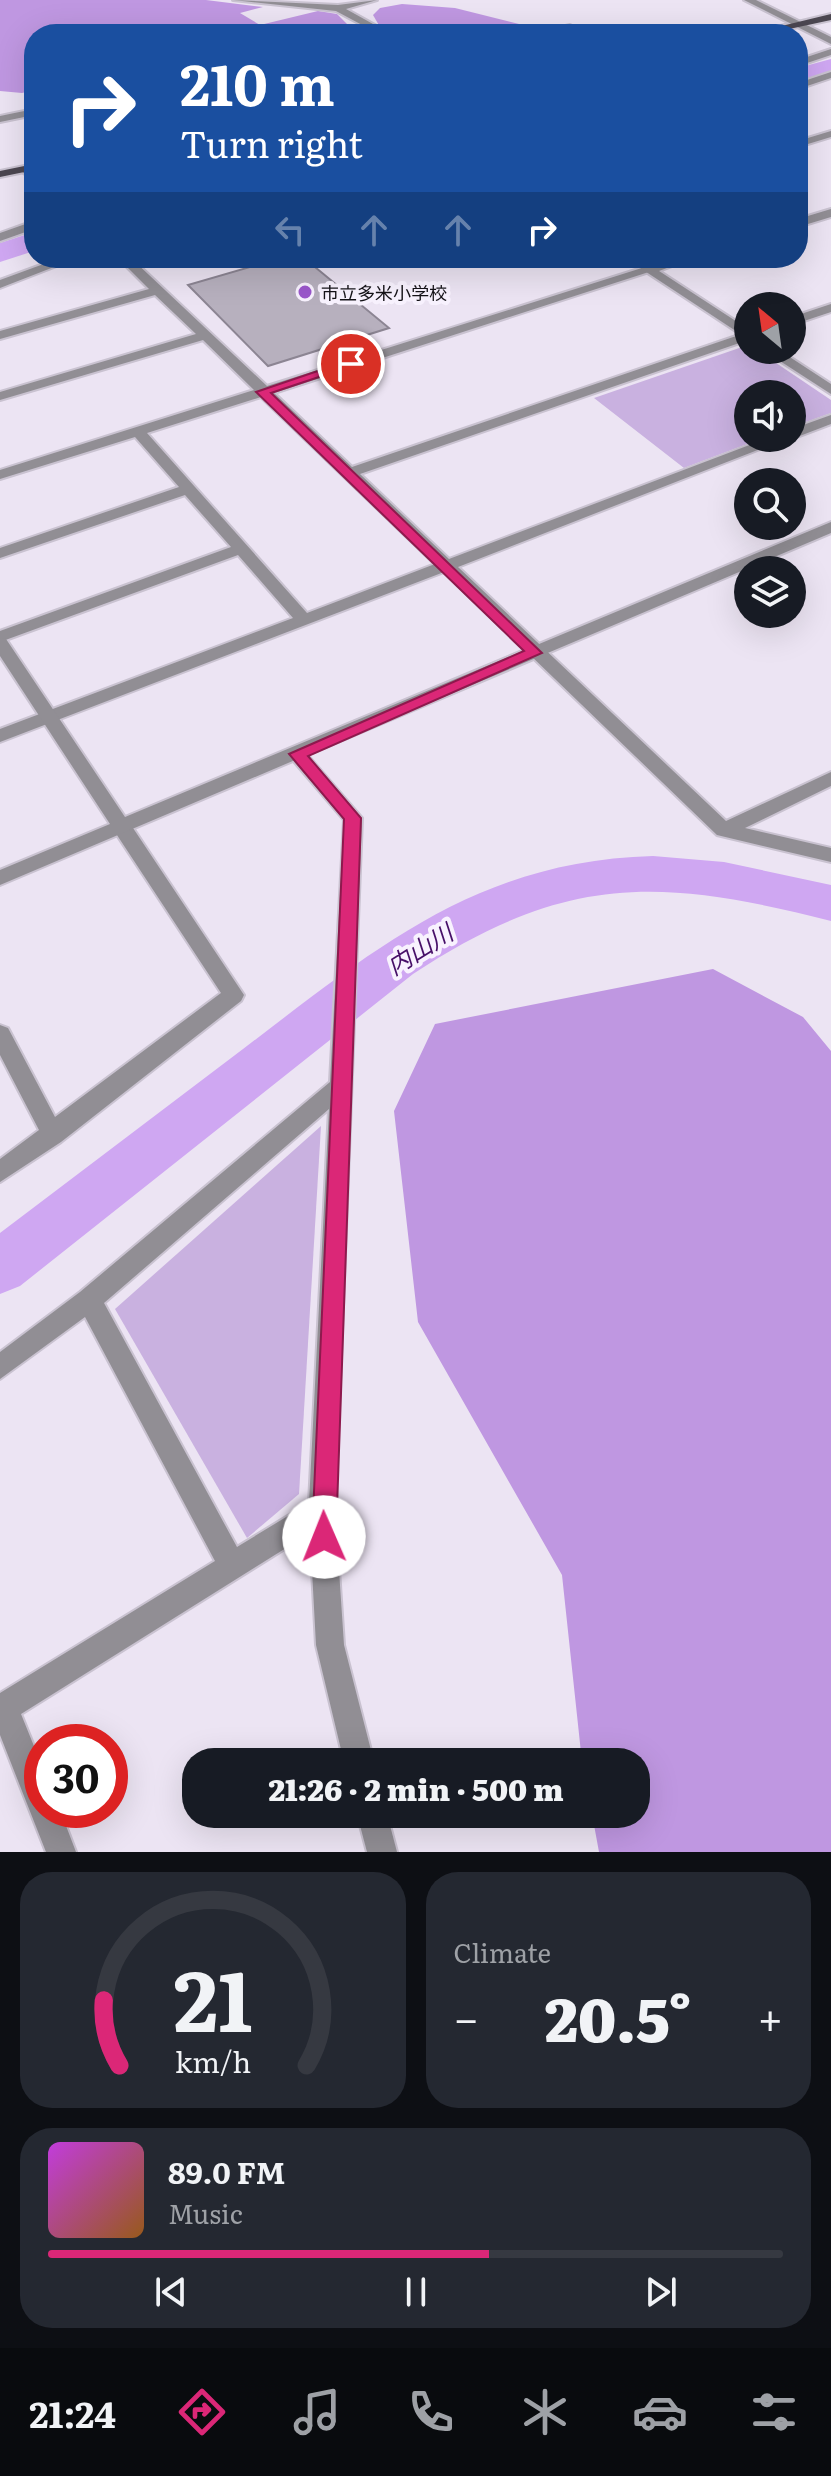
<!DOCTYPE html>
<html lang="en">
<head>
<meta charset="utf-8">
<style>
	body { margin:0; font-family:Literata,"Noto Sans JP",serif; background:#242831; color:#f1f3f6; height:100vh; display:flex; flex-direction:column; font-size:30px; white-space:nowrap }
	* { box-sizing:border-box; margin:0 }
	p { font-size:26px; color:#9ea1a6 }
	.icon { flex:none; width:44px; height:44px; fill:none; stroke:currentColor; stroke-width:2; stroke-linecap:round; stroke-linejoin:round }
	.map { position:relative; height:1852px; overflow:hidden }
	.sheet { display:flex; flex-direction:column; gap:20px; padding:20px; background:#0d0f14; flex:1 }
	.sheet>* { flex:none }
	.guide { position:absolute; left:24px; top:24px; width:784px; height:244px; border-radius:32px; box-shadow:0 8px 32px #0002; background:#1a4fa0; color:#fff; overflow:hidden }
	.needle { width:52px; rotate:331deg }
	.controls { position:absolute; left:734px; top:292px; display:grid; gap:16px }
	.controls a { display:grid; place-items:center; width:72px; height:72px; border-radius:50%; background:#171b24; box-shadow:0 8px 32px #0002; font-size:40px }
	.speed { position:absolute; left:24px; top:1724px; display:flex; gap:16px; font-size:40px; font-weight:700; text-align:center }
	.speed>* { display:grid; place-content:center; width:104px; height:104px; border-radius:50%; background:#171b24; box-shadow:0 8px 32px #0002; line-height:1 }
	.speed .limit { border:12px solid #d22; background:#fff; color:#111 }
	.pin { position:absolute; display:grid; place-items:center; width:68px; height:68px; color:#fff; margin:-34px; border:4px solid #fff; border-radius:50%; box-shadow:0 2px 8px #0007 }
	.me { position:absolute; width:88px; margin:-44px; rotate:359deg; stroke-linejoin:round; filter:drop-shadow(0 0 6px #0008) }
	.turn { display:flex; align-items:center; gap:28px; height:168px; padding:0 24px; font-size:36px }
	.turn .icon { width:104px; height:104px; stroke-width:2.5 }
	.turn b { display:block; font-size:56px; line-height:68px }
	.lanes { display:flex; align-items:center; height:76px; padding:0 24px; background:#0003; justify-content:center; gap:40px; direction:ltr }
	.lanes .off { opacity:.35 }
	.big { font-size:60px; font-weight:800; line-height:1.1 }
	.sheet .tile { flex:1; display:flex; flex-direction:column; justify-content:center; gap:12px; min-width:0; padding:0 28px; border-radius:32px; background:#242831 }
	.sheet .dial { align-items:center; gap:0 }
	.dial svg { height:208px; overflow:visible; fill:none; stroke:#363941; stroke-width:7; stroke-linecap:round; text-anchor:middle }
	.dial text { fill:#f1f3f6; stroke:none }
	.song { display:flex; align-items:center; gap:24px }
	.cover { width:96px; height:96px; border-radius:12px; background:linear-gradient(135deg,hsl(290 70% 55%),hsl(30 70% 35%)) }
	.played { height:8px; border-radius:4px; background:linear-gradient(90deg,#db2777 60%,#363941 60%) }
	.keys { display:flex; justify-content:space-around; direction:ltr }
	.heat { display:flex; justify-content:space-between; align-items:center; font-size:44px; direction:ltr }
	.sheet .tiles { flex:1; display:grid; gap:20px; grid-template-columns:1fr 1fr }
	.tile:last-child { grid-column:span 2 }
	.trip { position:absolute; left:182px; top:1748px; width:468px; height:80px; border-radius:32px; background:#171b24; box-shadow:0 8px 32px #0002; font-weight:800; line-height:80px; text-align:center }
	.dock { display:flex; height:128px; justify-content:space-around; align-items:center; background:#090b0e; color:#9ea1a6 }
	.dock .icon { width:56px; height:56px }
	.dock .selected { color:#db2777 }
	.dock b { font-size:36px; color:#f1f3f6 }
	.map>svg:first-child { display:block }
	.green { fill:#c9b1e0 }
	.forest { fill:#bf97e1 }
	.lines { fill:none; stroke-linecap:round; stroke-linejoin:round }
	.river { fill:#cfa7f2; fill-rule:evenodd }
	.building { fill:#b7b0be; stroke:#8c8593; stroke-width:2 }
	.minor-casing { stroke:#c9c2d0; stroke-width:4 }
	.tertiary-casing { stroke:#c9c2d0; stroke-width:4 }
	.primary-casing { stroke:#c9c2d0; stroke-width:4 }
	.minor { fill:#918e94; fill-rule:evenodd }
	.tertiary { fill:#918e94; fill-rule:evenodd }
	.primary { fill:#4b4650; fill-rule:evenodd }
	.route { fill:#db2777; stroke:#8e194d; stroke-width:2 }
	.poi-dot { fill:#9b57cc; stroke:#f8f2fe; stroke-width:3 }
	.labels { text-anchor:middle; dominant-baseline:central; stroke-width:8; stroke-linejoin:round; paint-order:stroke }
	.far-poi-label { font-size:18px; fill:#141217; stroke:#f8f2fe; text-anchor:start }
	.water-label { font-size:24px; font-style:italic; fill:#471068; stroke:#f8f2fe }
</style>
</head>
<body>
<div class="map">
<svg width="831" height="1852" viewBox="0 0 831 1852">
	<rect width="100%" height="100%" fill="#ece4f3"/>
	<g class="green">
		<polygon points="748,345 748,350 757,350 831,400 831,413 792,427 792,394 748,394 748,438 763,438 684,468 594,398"/>
		<polygon points="321,1126 299,1494 247,1538 115,1309"/>
	</g>
	<g class="forest">
		<polygon points="0,0 206,0 263,7 240,13 260,25 318,11 337,14 357,34 34,34 34,90 22,93 0,91"/>
		<polygon points="402,4 455,8 559,34 384,34 373,15 380,8"/>
		<polygon points="713,969 803,1017 831,1051 831,1852 599,1852 592,1814 636,1814 636,1762 582,1762 562,1575 418,1322 394,1111 435,1024"/>
	</g>
	<g class="lines">
		<g class="river">
			<polygon points="831,59 831,74 798,83 798,68"/>
			<polygon points="34,232 34,251 0,262 0,243"/>
			<path d="M653 856 724 862 831 885V921C659 877 565 874 413 974L20 1286 0 1294V1233C81 1172 162 1110 243 1049 376 948 477 861 653 856Z"/>
		</g>
	</g>
	<polygon class="building" points="252,258 304,258 389,328 268,366 188,285 260,264"/>
	<g class="lines">
		<defs>
			<g id="minor">
				<polygon points="233,0 338,5 377,0 346,9 391,34 379,34 336,11"/>
				<polygon points="744,0 756,0 831,37 831,44"/>
				<polygon points="570,25 589,34 569,31 529,34"/>
				<polygon points="831,49 831,55 798,66 798,60"/>
				<polygon points="831,72 831,78 798,89 798,83"/>
				<polygon points="34,109 34,115 0,122 0,116"/>
				<polygon points="831,131 831,137 798,147 798,141"/>
				<polygon points="21,167 29,167 34,172 34,181 21,171"/>
				<polygon points="34,221 34,229 0,241 0,233"/>
				<polygon points="60,258 77,258 0,288 0,280"/>
				<path d="M118 258H131L267 386 645 267 655 270 274 393 352 467 748 332V340L360 474 449 559 768 438H788L458 567 726 821 831 772V786L745 828 831 848V862L717 835 444 572 0 742V729L293 618 238 555 0 642V631L231 547 185 495 0 558V548L179 487 135 437 0 479V470L254 390 203 340 0 400V392L196 334 155 295 0 339V331L149 289ZM261 397 435 564 307 613 147 433Z"/>
				<polygon points="831,304 831,312 792,325 792,317"/>
				<polygon points="831,415 831,424 797,437 791,438 792,429"/>
				<path d="M297 748 303 750 362 818 335 1510 344 1645 374 1762H344L316 1645 310 1533 21 1714 42 1766V1810H60L76 1852H46L0 1735V1693L215 1561 85 1317 0 1379V1352L80 1292 330 1082 344 820 291 758 288 754 291 750ZM329 1109 309 1503 237 1547 104 1303Z"/>
				<polygon points="122,820 129,822 244,995 241,1001 61,1142 0,1182 0,1159 39,1130 0,1055 0,1025 8,1028 55,1117 221,993 115,832 113,827"/>
				<polygon points="357,1814 387,1814 397,1852 367,1852"/>
			</g>
			<g id="tertiary">
				<polygon points="831,209 831,217 798,227 798,219"/>
				<polygon points="625,258 639,258 651,265 674,258 693,258 659,271 748,329 748,339"/>
				<polygon points="763,350 779,350 831,384 831,394"/>
				<polygon points="831,522 831,533 0,885 0,870 110,824 0,656 0,638 6,639 125,817"/>
			</g>
			<g id="primary">
				<polygon points="831,14 831,20 766,34 748,34"/>
				<polygon points="34,164 34,170 0,177 0,171"/>
			</g>
		</defs>
		<use href="#minor" class="minor-casing"/>
		<use href="#tertiary" class="tertiary-casing"/>
		<use href="#primary" class="primary-casing"/>
		<use href="#minor" class="minor"/>
		<use href="#tertiary" class="tertiary"/>
		<use href="#primary" class="primary"/>
	</g>
	<polygon class="route" points="347,361 358,364 271,393 542,653 308,756 361,818 336,1537 333,1546 324,1549 315,1546 312,1537 344,819 289,754 524,651 256,392"/>
	<circle class="poi-dot" cx="305" cy="292" r="8"/>
	<g class="labels">
		<g class="far-poi-label">
			<text x="321" y="292">市立多米小学校</text>
		</g>
		<g class="water-label">
			<text transform="translate(419 948) rotate(-32)">内山川</text>
		</g>
	</g>
</svg>
<div class="controls">
<a><svg class="needle" viewBox="-14 -14 28 28"><path d="M0-13l5 13h-10z" fill="#e53935"/><path d="M0 13l5-13h-10z" fill="#9ea1a6"/></svg></a>
<a><svg class="icon" aria-label="sound" viewBox="0 0 24 24"><path d="M4 9h4l5-4v14l-5-4H4zM17 9q2 3 0 6"/></svg></a>
<a><svg class="icon" aria-label="search" viewBox="0 0 24 24"><circle cx="10" cy="10" r="6"/><path d="M15 15l6 6"/></svg></a>
<a><svg class="icon" aria-label="layers" viewBox="0 0 24 24"><path d="M12 4l9 5-9 5-9-5zM3 14l9 5 9-5"/></svg></a>
</div>
<div class="speed"><div class="limit">30</div></div>
<div class="pin" style="left:351px;top:364px;background:#d93025"><svg class="icon" aria-label="arrive" viewBox="0 0 24 24"><path d="M6 21V4h12l-3 4 3 4H6"/></svg></div>
<svg class="me" style="left:324px;top:1537px" viewBox="-20 -20 40 40"><circle r="19" fill="#fff"/><path d="M0-13L10 11 0 6-10 11z" fill="#db2777"/></svg>
<div class="trip">21:26 · 2 min · 500 m</div>
<div class="guide">
<div class="turn"><svg class="icon" aria-label="right" viewBox="0 0 24 24"><path d="M7 20v-9h11M14 6l5 5-5 5"/></svg><div><b>210 m</b>Turn right</div></div>
<div class="lanes"><svg class="icon off" aria-label="left" viewBox="0 0 24 24"><path d="M17 20v-9H6M10 6l-5 5 5 5"/></svg><svg class="icon off" aria-label="ahead" viewBox="0 0 24 24"><path d="M12 20V5M6 11l6-6 6 6"/></svg><svg class="icon off" aria-label="ahead" viewBox="0 0 24 24"><path d="M12 20V5M6 11l6-6 6 6"/></svg><svg class="icon" aria-label="right" viewBox="0 0 24 24"><path d="M7 20v-9h11M14 6l5 5-5 5"/></svg></div>
</div>
</div>
<section class="sheet">
<div class="tiles">
<div class="tile dial"><svg viewBox="0 0 100 80">
<path d="M14 69A42 42 0 1 1 86 69"/>
<path d="M14 69A42 42 0 0 1 8 44" stroke="#db2777"/>
<text x="50" y="56" font-size="32" font-weight="700">21</text>
<text x="50" y="72" font-size="11">km/h</text>
</svg></div>
<div class="tile"><p>Climate</p>
<div class="heat"><a>−</a><b class="big">20.5°</b><a>+</a></div>
</div>
<div class="tile">
<div class="song"><i class="cover"></i><div><b>89.0 FM</b><p>Music</p></div></div>
<div class="played"></div>
<div class="keys"><svg class="icon" aria-label="previous" viewBox="0 0 24 24"><path d="M18 5L8 12l10 7zM5 5v14"/></svg><svg class="icon" aria-label="pause" viewBox="0 0 24 24"><path d="M8 5v14M16 5v14"/></svg><svg class="icon" aria-label="next" viewBox="0 0 24 24"><path d="M6 5l10 7-10 7zM19 5v14"/></svg></div>
</div>
</div>
</section>
<nav class="dock">
<b>21:24</b>
<svg class="icon selected" aria-label="directions" viewBox="0 0 24 24"><path d="M12 3l9 9-9 9-9-9zM9 14v-3h6M13 9l2 2-2 2"/></svg>
<svg class="icon" aria-label="music" viewBox="0 0 24 24"><path d="M9 18V5l10-2v13"/><circle cx="6" cy="18" r="3"/><circle cx="16" cy="16" r="3"/></svg>
<svg class="icon" aria-label="phone" viewBox="0 0 24 24"><path d="M5 4h4l2 5-3 2q2 4 5 5l2-3 5 2v4C11 20 4 13 5 4z"/></svg>
<svg class="icon" aria-label="climate" viewBox="0 0 24 24"><path d="M12 3v18M4 7l16 10M4 17L20 7"/></svg>
<svg class="icon" aria-label="car" viewBox="0 0 24 24"><path d="M5 17H2v-5l4-1 3-4h7l3 4 3 1v5h-3M9 17h6M6 11h13"/><circle cx="7" cy="17" r="2"/><circle cx="17" cy="17" r="2"/></svg>
<svg class="icon" aria-label="filters" viewBox="0 0 24 24"><path d="M4 7h16M4 17h16"/><circle cx="9" cy="7" r="2"/><circle cx="15" cy="17" r="2"/></svg>
</nav>
</body>
</html>
